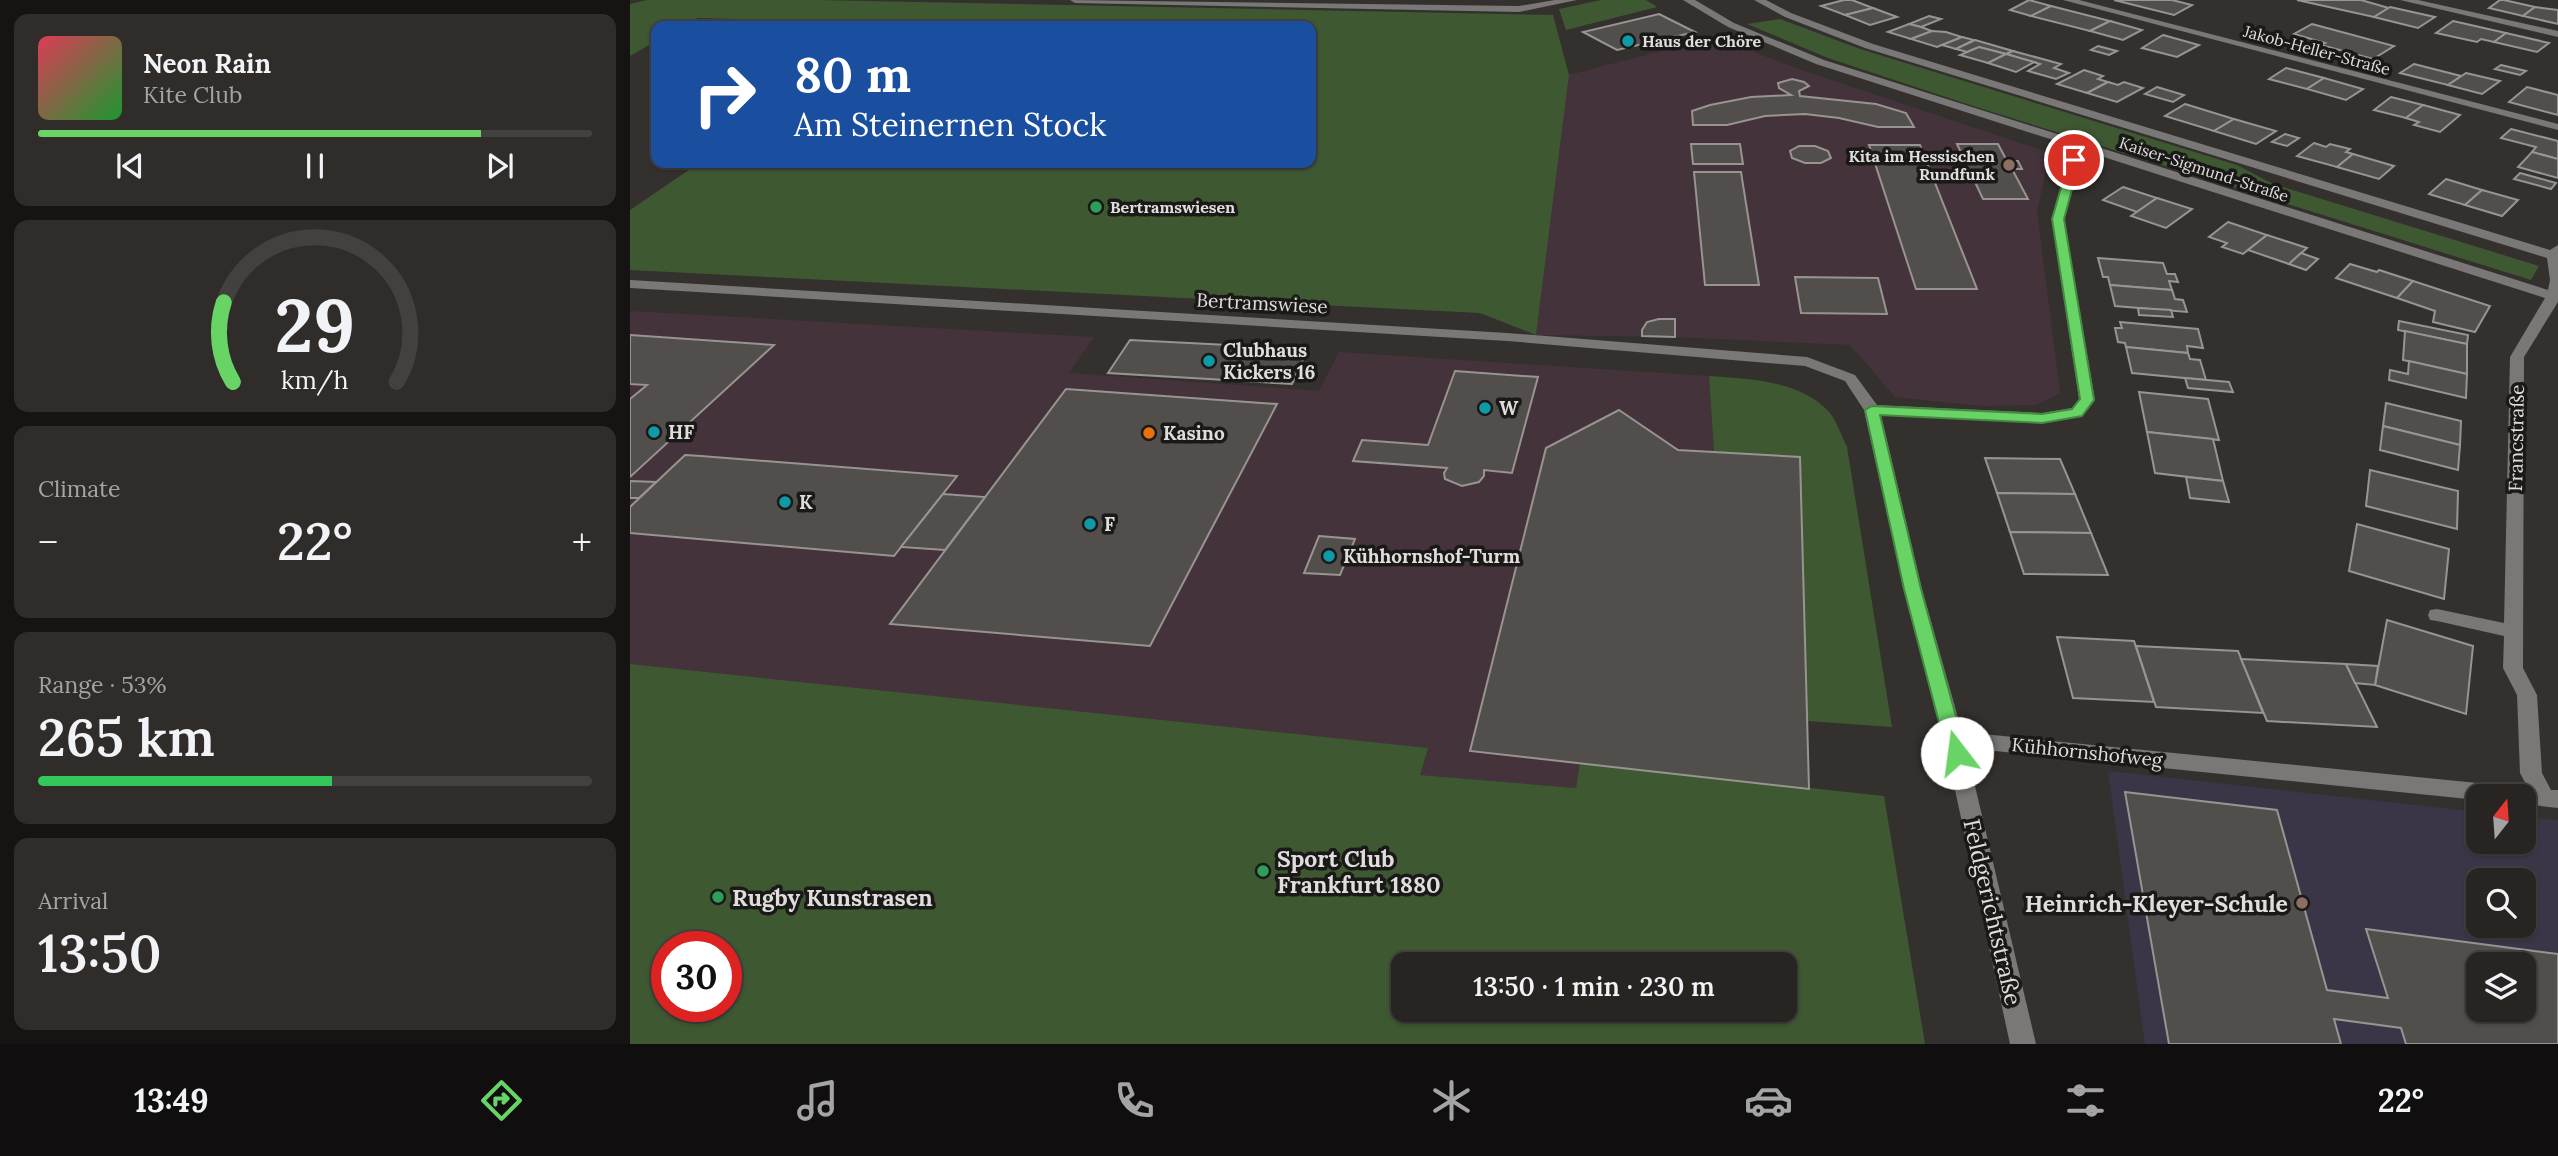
<!DOCTYPE html>
<html lang="en">
<head>
<meta charset="utf-8">
<style>
	body { margin:0; font-family:Lora,serif; background:#2f2c2a; color:#f1f3f6; height:100vh; display:flex; flex-direction:column; font-size:26px; white-space:nowrap }
	* { box-sizing:border-box; margin:0 }
	p { font-size:23px; color:#a4a4a5 }
	.icon { flex:none; width:38px; height:38px; fill:none; stroke:currentColor; stroke-width:2; stroke-linecap:round; stroke-linejoin:round }
	.map { position:relative; flex:1; overflow:hidden }
	.sheet { display:flex; flex-direction:column; gap:14px; padding:14px; background:#151413; width:630px }
	.sheet>* { flex:none }
	.hud { position:absolute; left:21px; top:21px; width:665px; height:147px; border-radius:14px; box-shadow:0 2px 5px #0004,0 0 0 2px #434140; background:#1a4fa0; color:#fff; overflow:hidden }
	.needle { width:46px; rotate:17deg }
	.fabs { position:absolute; left:1836px; top:784px; display:grid; gap:14px }
	.fabs a { display:grid; place-items:center; width:70px; height:70px; border-radius:14px; background:#272422; box-shadow:0 2px 5px #0004,0 0 0 2px #434140; font-size:35px }
	.speed { position:absolute; left:21px; top:931px; display:flex; gap:14px; font-size:35px; font-weight:700; text-align:center }
	.speed>* { display:grid; place-content:center; width:91px; height:91px; border-radius:50%; background:#272422; box-shadow:0 2px 5px #0004,0 0 0 2px #434140; line-height:1 }
	.speed .limit { border:10px solid #d22; background:#fff; color:#111 }
	.pin { position:absolute; display:grid; place-items:center; width:60px; height:60px; color:#fff; margin:-30px; border:4px solid #fff; border-radius:50%; box-shadow:0 2px 7px #0007 }
	.me { position:absolute; width:77px; margin:-38px; rotate:345deg; stroke-linejoin:round; filter:drop-shadow(0 0 5px #0008) }
	.turn { display:flex; align-items:center; gap:24px; height:147px; padding:0 28px; font-size:32px }
	.turn .icon { width:91px; height:91px; stroke-width:2.5 }
	.turn b { display:block; font-size:49px; line-height:60px }
	.big { font-size:52px; font-weight:600; line-height:1.1 }
	.sheet .card { flex:1; display:flex; flex-direction:column; justify-content:center; gap:10px; min-width:0; padding:0 24px; border-radius:14px; background:#2f2c2a }
	.sheet .dial { align-items:center; gap:0 }
	.dial svg { height:182px; overflow:visible; fill:none; stroke:#434140; stroke-width:7; stroke-linecap:round; text-anchor:middle }
	.dial text { fill:#f1f3f6; stroke:none }
	.song { display:flex; align-items:center; gap:21px }
	.cover { width:84px; height:84px; border-radius:10px; background:linear-gradient(135deg,hsl(350 70% 55%),hsl(130 70% 35%)) }
	.played { height:7px; border-radius:4px; background:linear-gradient(90deg,#68d465 80%,#434140 80%) }
	.keys { display:flex; justify-content:space-around; direction:ltr }
	.heat { display:flex; justify-content:space-between; align-items:center; font-size:38px; direction:ltr }
	.charge { height:10px; border-radius:5px; background:linear-gradient(90deg,#34c759 53%,#434140 0) }
	.trip { position:absolute; left:761px; top:952px; width:406px; height:70px; border-radius:14px; background:#272422; box-shadow:0 2px 5px #0004,0 0 0 2px #434140; font-weight:600; line-height:70px; text-align:center }
	.dock { display:flex; height:112px; justify-content:space-around; align-items:center; background:#100e0e; color:#a4a4a5 }
	.dock .icon { width:49px; height:49px }
	.dock .active { color:#68d465 }
	.dock b { font-size:32px; color:#f1f3f6 }
	main { display:flex; flex:1; min-height:0 }
	.map>svg:first-child { display:block }
	.commercial { fill:#45333c }
	.education { fill:#3a3647; fill-rule:evenodd }
	.green { fill:#3e5832; fill-rule:evenodd }
	.building { fill:#524e4c; stroke:#989491; stroke-width:2; fill-rule:evenodd }
	.lines { fill:none; stroke-linecap:round; stroke-linejoin:round }
	.minor { fill:#797876; fill-rule:evenodd }
	.route { fill:#68d465; stroke:#448a42; stroke-width:2 }
	.culture-dot { fill:#0f9aa8; stroke:#1a1918; stroke-width:2.5 }
	.education-dot { fill:#8d6e63; stroke:#1a1918; stroke-width:2.5 }
	.leisure-dot { fill:#2e9e5b; stroke:#1a1918; stroke-width:2.5 }
	.food-dot { fill:#e8710a; stroke:#1a1918; stroke-width:2.5 }
	.labels { text-anchor:middle; dominant-baseline:central; stroke-width:7; stroke-linejoin:round; paint-order:stroke }
	.far-poi-label { font-size:16px; font-weight:bold; fill:#e0dedc; stroke:#1a1918; text-anchor:start }
	.far-street-label { font-size:16px; fill:#e0dedc; stroke:#1a1918 }
	.street-label { font-size:19px; fill:#e0dedc; stroke:#1a1918 }
	.poi-label { font-size:19px; font-weight:bold; fill:#e0dedc; stroke:#1a1918; text-anchor:start }
	.near-poi-label { font-size:23px; font-weight:bold; fill:#e0dedc; stroke:#1a1918; text-anchor:start }
	.near-street-label { font-size:23px; fill:#e0dedc; stroke:#1a1918 }
</style>
</head>
<body>
<main>
<section class="sheet">
<div class="card">
<div class="song"><i class="cover"></i><div><b>Neon Rain</b><p>Kite Club</p></div></div>
<div class="played"></div>
<div class="keys"><svg class="icon" aria-label="previous" viewBox="0 0 24 24"><path d="M18 5L8 12l10 7zM5 5v14"/></svg><svg class="icon" aria-label="pause" viewBox="0 0 24 24"><path d="M8 5v14M16 5v14"/></svg><svg class="icon" aria-label="next" viewBox="0 0 24 24"><path d="M6 5l10 7-10 7zM19 5v14"/></svg></div>
</div>
<div class="card dial"><svg viewBox="0 0 100 80">
<path d="M14 69A42 42 0 1 1 86 69"/>
<path d="M14 69A42 42 0 0 1 10 34" stroke="#68d465"/>
<text x="50" y="56" font-size="32" font-weight="700">29</text>
<text x="50" y="72" font-size="11">km/h</text>
</svg></div>
<div class="card"><p>Climate</p>
<div class="heat"><a>−</a><b class="big">22°</b><a>+</a></div>
</div>
<div class="card"><p>Range · 53%</p><b class="big">265 km</b><div class="charge"></div></div>
<div class="card"><p>Arrival</p><b class="big">13:50</b></div>
</section>
<div class="map">
<svg width="1928" height="1044" viewBox="0 0 1928 1044">
	<rect width="100%" height="100%" fill="#34302e"/>
	<g class="commercial">
		<polygon points="1084,37 1174,71 1414,151 1419,157 1407,211 1430,393 1406,405 1352,406 1265,397 1220,345 1045,337 906,335 939,75"/>
		<polygon points="0,311 464,337 439,373 689,391 709,352 1079,376 1084,452 1170,457 1179,789 950,763 946,788 790,775 797,748 0,664"/>
	</g>
	<path class="education" d="M1478 771 1848 812V842H1894V817L1928 820V1044H1515ZM1848 880H1894V926H1848ZM1848 964H1894V1010H1848Z"/>
	<g class="green">
		<polygon points="17,0 187,0 923,15 939,75 906,335 850,313 0,270 0,210 69,163 681,163 681,26 267,26 271,23 68,18 53,26 26,26 26,41 0,56 0,4"/>
		<polygon points="971,0 1016,0 1027,7 936,30 929,9"/>
		<polygon points="1150,19 1230,49 1607,165 1643,184 1909,266 1901,280 1343,106 1198,58 1117,24"/>
		<path d="M1079 376C1119 379 1171 380 1200 413 1207 422 1212 437 1217 447L1262 727 1177 721 1170 458 1084 452Z"/>
		<path d="M0 664 798 748 790 775 946 788 950 763 1254 796 1295 1044H0ZM37 947H96V1006H37ZM774 964H1155V1010H774Z"/>
	</g>
	<g class="building">
		<polygon points="1214,0 1222,0 1243,8 1215,15 1191,6"/>
		<polygon points="1399,0 1421,6 1401,16 1380,10"/>
		<polygon points="1484,0 1542,0 1562,5 1544,15"/>
		<polygon points="1667,0 1731,0 1759,8 1744,17"/>
		<polygon points="1870,0 1874,0 1905,7 1893,16 1859,8"/>
		<polygon points="1421,6 1480,21 1460,31 1401,16"/>
		<polygon points="1760,7 1805,17 1788,28 1744,17"/>
		<polygon points="1905,7 1928,10 1928,24 1893,16"/>
		<polygon points="1243,8 1267,17 1240,25 1215,15"/>
		<polygon points="1029,14 1065,32 987,50 953,32"/>
		<polygon points="1299,16 1311,19 1291,27 1279,24"/>
		<polygon points="1480,21 1512,30 1493,40 1460,31"/>
		<polygon points="1823,21 1876,33 1864,42 1851,39 1847,42 1806,33"/>
		<polygon points="1279,24 1291,27 1302,31 1281,39 1258,32"/>
		<polygon points="1682,24 1764,46 1743,59 1691,45 1695,43 1664,34"/>
		<polygon points="1302,31 1316,32 1332,37 1307,47 1281,39"/>
		<polygon points="1876,33 1919,43 1907,52 1864,42"/>
		<polygon points="1533,35 1569,45 1547,57 1512,48"/>
		<polygon points="1332,37 1344,40 1326,49 1312,45"/>
		<polygon points="1345,40 1383,51 1376,54 1349,47 1337,52 1326,49"/>
		<polygon points="1468,46 1487,51 1479,55 1461,50"/>
		<polygon points="1349,47 1376,54 1358,63 1330,55"/>
		<polygon points="1383,51 1431,64 1424,68 1439,73 1426,79 1398,71 1410,64 1376,54"/>
		<polygon points="1376,54 1404,62 1386,72 1358,63"/>
		<polygon points="1784,64 1831,76 1818,85 1770,73"/>
		<polygon points="1871,65 1896,71 1890,75 1865,69"/>
		<polygon points="1656,68 1694,78 1677,89 1639,79"/>
		<polygon points="1454,70 1473,76 1468,79 1478,82 1457,93 1427,84"/>
		<polygon points="1836,73 1870,81 1852,94 1818,85"/>
		<polygon points="1694,78 1733,89 1716,100 1677,89"/>
		<polygon points="1162,79 1174,82 1179,86 1169,91 1170,96 1246,104 1276,113 1284,127 1248,127 1209,118 1175,114 1135,116 1097,125 1063,125 1062,111 1080,105 1121,97 1161,95 1149,88 1148,83"/>
		<polygon points="1478,82 1488,85 1494,82 1513,88 1487,102 1457,93"/>
		<polygon points="1527,87 1554,95 1543,102 1515,94"/>
		<polygon points="1897,87 1928,95 1928,115 1879,102"/>
		<polygon points="1761,97 1793,105 1776,118 1744,110"/>
		<polygon points="1555,104 1604,119 1584,131 1535,116"/>
		<polygon points="1793,105 1830,115 1810,132 1784,125 1789,122 1776,118"/>
		<polygon points="1604,119 1646,131 1626,144 1584,131"/>
		<polygon points="1881,129 1928,141 1928,159 1902,152 1906,147 1871,138"/>
		<polygon points="1655,134 1669,138 1657,146 1642,142"/>
		<polygon points="1684,143 1696,147 1700,144 1720,149 1716,152 1723,154 1707,167 1667,156"/>
		<polygon points="1061,144 1110,144 1113,164 1063,164"/>
		<polygon points="1327,144 1368,144 1377,161 1388,161 1392,169 1382,169 1398,199 1353,199"/>
		<polygon points="1239,145 1290,145 1347,289 1286,289"/>
		<polygon points="1169,146 1185,146 1198,151 1201,158 1191,163 1175,163 1162,158 1160,151"/>
		<polygon points="1902,152 1928,159 1928,178 1888,167"/>
		<polygon points="1723,154 1764,166 1749,179 1707,167"/>
		<polygon points="1064,172 1111,172 1129,285 1075,285"/>
		<polygon points="1890,173 1926,183 1921,189 1884,179"/>
		<polygon points="1816,179 1852,190 1835,205 1799,194"/>
		<polygon points="1493,187 1527,198 1507,212 1473,200"/>
		<polygon points="1852,190 1888,200 1872,216 1835,205"/>
		<polygon points="1527,198 1562,209 1536,228 1501,216"/>
		<polygon points="1598,222 1637,235 1613,254 1592,247 1597,243 1579,237"/>
		<polygon points="1637,235 1677,248 1659,264 1618,250"/>
		<polygon points="1671,253 1688,259 1676,270 1659,264"/>
		<polygon points="1468,258 1533,263 1537,274 1545,274 1548,282 1539,281 1542,290 1480,285 1478,277 1473,277"/>
		<polygon points="1720,264 1747,272 1749,270 1783,281 1767,298 1706,278"/>
		<polygon points="1165,277 1248,278 1257,314 1171,313"/>
		<polygon points="1783,281 1860,306 1845,332 1803,322 1805,311 1767,298"/>
		<polygon points="1480,285 1542,290 1545,299 1553,300 1557,312 1485,306"/>
		<polygon points="1508,308 1541,310 1543,317 1509,315"/>
		<polygon points="1029,319 1045,319 1045,337 1012,336 1012,330 1017,322"/>
		<polygon points="1769,321 1838,335 1837,344 1768,330"/>
		<polygon points="1490,322 1568,329 1573,348 1557,346 1558,353 1496,347 1495,343 1488,342 1485,328 1492,328"/>
		<polygon points="1775,331 1837,344 1837,374 1773,360"/>
		<polygon points="0,335 144,345 0,477 0,399 17,385 0,384"/>
		<polygon points="500,340 678,349 662,384 478,373"/>
		<polygon points="1496,347 1558,353 1560,359 1570,360 1576,380 1502,373"/>
		<polygon points="1779,361 1837,374 1836,398 1759,380 1760,370 1778,374"/>
		<polygon points="825,371 908,377 882,473 854,470 854,476 849,482 832,486 815,479 814,473 817,468 723,461 732,440 798,445"/>
		<polygon points="1555,378 1599,382 1603,392 1558,388"/>
		<polygon points="436,389 647,404 520,646 260,624"/>
		<polygon points="1509,392 1578,399 1589,440 1517,432"/>
		<polygon points="1756,403 1831,421 1830,445 1753,426"/>
		<polygon points="989,410 1048,450 1170,457 1179,789 840,751 916,448"/>
		<polygon points="1753,426 1830,445 1828,470 1750,450"/>
		<polygon points="1517,432 1583,439 1593,481 1525,473"/>
		<polygon points="55,455 71,456 327,476 264,556 0,533 0,507"/>
		<polygon points="1355,458 1430,459 1445,494 1367,493"/>
		<polygon points="1740,470 1828,491 1827,529 1736,506"/>
		<polygon points="1556,477 1593,481 1599,502 1560,498"/>
		<polygon points="0,481 26,482 9,498 0,498"/>
		<polygon points="1367,493 1445,494 1461,533 1380,532"/>
		<polygon points="313,494 355,497 315,550 271,547"/>
		<polygon points="1727,524 1819,549 1814,599 1719,571"/>
		<polygon points="1380,532 1461,533 1478,575 1394,574"/>
		<polygon points="689,536 725,539 710,575 674,573"/>
		<polygon points="1757,620 1843,646 1836,714 1745,685"/>
		<polygon points="1427,637 1504,641 1524,702 1443,698"/>
		<polygon points="1506,646 1608,651 1633,713 1526,707"/>
		<polygon points="1611,659 1716,664 1747,727 1637,721"/>
		<polygon points="1716,664 1748,666 1745,685 1725,683"/>
		<path d="M1495 792 1647 810 1697 990 1758 998 1736 929 1928 954V1044H1776L1771 1028 1704 1019 1711 1044H1539ZM1848 964H1894V1010H1848Z"/>
	</g>
	<g class="lines">
		<g class="minor">
			<polygon points="440,0 889,6 925,0 947,0 889,12 445,3"/>
			<path d="M1053 0H1065L1104 23 1194 60 1918 290 1920 280 1917 258 1235 48 1155 17 1124 0H1136L1161 13 1243 44 1920 250 1928 245V302L1894 357 1893 668 1907 695 1912 773 1921 790H1928V808L1894 804V796H1848V800L1336 748 1406 1044H1380L1320 767 1274 589 1234 410 1215 381 1175 366 877 341 0 288V280L877 333 1177 357 1225 375 1247 405 1412 413 1442 408 1449 399 1422 219 1438 160 1448 148 1186 64 1098 27ZM1458 152 1915 298 1880 357 1874 623 1807 609 1800 610 1798 615 1800 620 1807 621 1874 636 1873 668 1887 695 1890 773 1898 788 1332 732 1292 589 1251 415 1412 423 1453 415 1465 400 1434 219 1450 161Z"/>
			<polygon points="1433,0 1449,0 1928,124 1928,130"/>
			<polygon points="1770,0 1788,0 1928,31 1928,37"/>
		</g>
	</g>
	<polygon class="route" points="1444,157 1450,160 1434,219 1464,400 1452,416 1412,423 1250,415 1291,589 1336,753 1333,758 1327,760 1320,758 1317,753 1274,589 1235,410 1242,406 1412,414 1442,409 1450,399 1422,219 1439,160"/>
	<g class="culture-dot">
		<circle cx="998" cy="41" r="7"/>
		<circle cx="579" cy="361" r="7"/>
		<circle cx="855" cy="408" r="7"/>
		<circle cx="24" cy="432" r="7"/>
		<circle cx="155" cy="502" r="7"/>
		<circle cx="460" cy="524" r="7"/>
		<circle cx="699" cy="556" r="7"/>
	</g>
	<g class="education-dot">
		<circle cx="1379" cy="165" r="7"/>
		<circle cx="1672" cy="903" r="7"/>
	</g>
	<g class="leisure-dot">
		<circle cx="466" cy="207" r="7"/>
		<circle cx="633" cy="871" r="7"/>
		<circle cx="88" cy="897" r="7"/>
	</g>
	<circle class="food-dot" cx="519" cy="433" r="7"/>
	<g class="labels">
		<g class="far-poi-label">
			<text x="1012" y="41">Haus der Chöre</text>
			<text x="1365" y="156" text-anchor="end">Kita im Hessischen<tspan x="1365" dy="18">Rundfunk</tspan></text>
			<text x="480" y="207">Bertramswiesen</text>
		</g>
		<g class="far-street-label">
			<text transform="translate(1687 50) rotate(15)">Jakob-Heller-Straße</text>
			<text transform="translate(1574 169) rotate(18)">Kaiser-Sigmund-Straße</text>
		</g>
		<g class="street-label">
			<text transform="translate(632 303) rotate(3)">Bertramswiese</text>
			<text transform="translate(1886 438) rotate(-89)">Francstraße</text>
			<text transform="translate(1457 752) rotate(6)">Kühhornshofweg</text>
		</g>
		<g class="poi-label">
			<text x="593" y="350">Clubhaus<tspan x="593" dy="22">Kickers 16</tspan></text>
			<text x="869" y="408">W</text>
			<text x="38" y="432">HF</text>
			<text x="533" y="433">Kasino</text>
			<text x="169" y="502">K</text>
			<text x="474" y="524">F</text>
			<text x="713" y="556">Kühhornshof-Turm</text>
		</g>
		<g class="near-poi-label">
			<text x="647" y="858">Sport Club<tspan x="647" dy="26">Frankfurt 1880</tspan></text>
			<text x="102" y="897">Rugby Kunstrasen</text>
			<text x="1658" y="903" text-anchor="end">Heinrich-Kleyer-Schule</text>
		</g>
		<g class="near-street-label">
			<text transform="translate(1363 912) rotate(77)">Feldgerichtstraße</text>
		</g>
	</g>
</svg>
<div class="fabs">
<a><svg class="needle" viewBox="-14 -14 28 28"><path d="M0-13l5 13h-10z" fill="#e53935"/><path d="M0 13l5-13h-10z" fill="#a4a4a5"/></svg></a>
<a><svg class="icon" aria-label="search" viewBox="0 0 24 24"><circle cx="10" cy="10" r="6"/><path d="M15 15l6 6"/></svg></a>
<a><svg class="icon" aria-label="layers" viewBox="0 0 24 24"><path d="M12 4l9 5-9 5-9-5zM3 14l9 5 9-5"/></svg></a>
</div>
<div class="speed"><div class="limit">30</div></div>
<div class="pin" style="left:1444px;top:160px;background:#d93025"><svg class="icon" aria-label="arrive" viewBox="0 0 24 24"><path d="M6 21V4h12l-3 4 3 4H6"/></svg></div>
<svg class="me" style="left:1327px;top:753px" viewBox="-20 -20 40 40"><circle r="19" fill="#fff"/><path d="M0-13L10 11 0 6-10 11z" fill="#68d465"/></svg>
<div class="trip">13:50 · 1 min · 230 m</div>
<div class="hud">
<div class="turn"><svg class="icon" aria-label="right" viewBox="0 0 24 24"><path d="M7 20v-9h11M14 6l5 5-5 5"/></svg><div><b>80 m</b>Am Steinernen Stock</div></div>
</div>
</div>
</main>
<nav class="dock">
<b>13:49</b>
<svg class="icon active" aria-label="directions" viewBox="0 0 24 24"><path d="M12 3l9 9-9 9-9-9zM9 14v-3h6M13 9l2 2-2 2"/></svg>
<svg class="icon" aria-label="music" viewBox="0 0 24 24"><path d="M9 18V5l10-2v13"/><circle cx="6" cy="18" r="3"/><circle cx="16" cy="16" r="3"/></svg>
<svg class="icon" aria-label="phone" viewBox="0 0 24 24"><path d="M5 4h4l2 5-3 2q2 4 5 5l2-3 5 2v4C11 20 4 13 5 4z"/></svg>
<svg class="icon" aria-label="climate" viewBox="0 0 24 24"><path d="M12 3v18M4 7l16 10M4 17L20 7"/></svg>
<svg class="icon" aria-label="car" viewBox="0 0 24 24"><path d="M5 17H2v-5l4-1 3-4h7l3 4 3 1v5h-3M9 17h6M6 11h13"/><circle cx="7" cy="17" r="2"/><circle cx="17" cy="17" r="2"/></svg>
<svg class="icon" aria-label="filters" viewBox="0 0 24 24"><path d="M4 7h16M4 17h16"/><circle cx="9" cy="7" r="2"/><circle cx="15" cy="17" r="2"/></svg>
<b>22°</b>
</nav>
</body>
</html>
